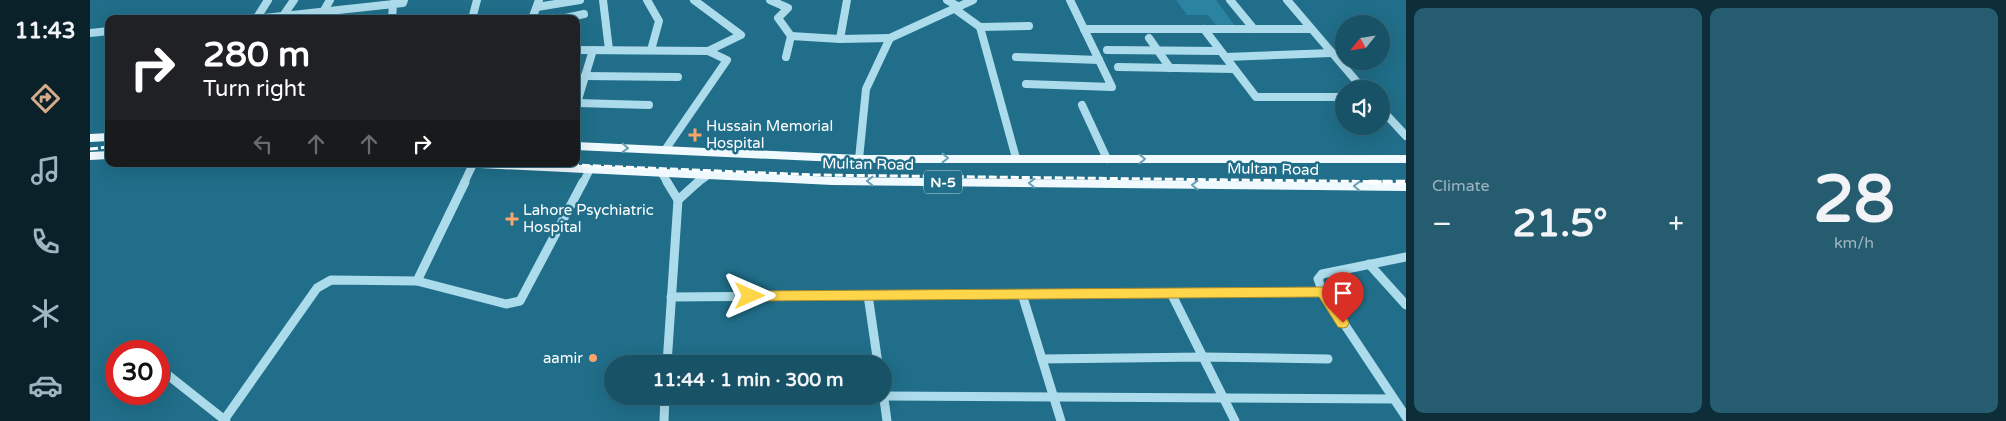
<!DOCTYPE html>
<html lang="en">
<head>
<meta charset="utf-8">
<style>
	body { margin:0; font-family:"Varela Round",sans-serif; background:#255c70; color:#f1f3f6; height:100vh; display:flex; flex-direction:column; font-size:19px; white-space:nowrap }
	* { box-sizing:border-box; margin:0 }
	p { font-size:16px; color:#9fb6c0 }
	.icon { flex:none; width:28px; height:28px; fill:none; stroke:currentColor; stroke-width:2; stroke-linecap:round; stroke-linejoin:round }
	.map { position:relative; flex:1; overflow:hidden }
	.details { display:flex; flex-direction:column; gap:8px; padding:8px; background:#0d2d39; width:600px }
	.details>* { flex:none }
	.banner { position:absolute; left:15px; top:15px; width:475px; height:152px; border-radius:10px; box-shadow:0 5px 20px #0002,0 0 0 1px #36697b; background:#202124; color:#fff; overflow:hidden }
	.needle { width:32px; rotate:240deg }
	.controls { position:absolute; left:1245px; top:15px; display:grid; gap:10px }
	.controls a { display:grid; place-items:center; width:55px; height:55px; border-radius:50%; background:#185267; box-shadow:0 5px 20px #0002,0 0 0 1px #36697b; font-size:25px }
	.speed { position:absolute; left:15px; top:340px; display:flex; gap:10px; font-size:25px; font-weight:700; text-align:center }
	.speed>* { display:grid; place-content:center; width:65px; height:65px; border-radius:50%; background:#185267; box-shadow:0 5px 20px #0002,0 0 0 1px #36697b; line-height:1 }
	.speed .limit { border:8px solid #d22; background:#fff; color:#111 }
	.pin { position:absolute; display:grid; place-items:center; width:42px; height:42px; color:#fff; margin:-51px -21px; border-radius:50% 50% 50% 0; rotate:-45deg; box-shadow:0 0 5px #0007 }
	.pin .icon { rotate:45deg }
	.me { position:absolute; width:55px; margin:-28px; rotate:90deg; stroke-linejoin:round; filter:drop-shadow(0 0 4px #0008) }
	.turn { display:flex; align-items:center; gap:18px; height:105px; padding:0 15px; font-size:22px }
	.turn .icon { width:65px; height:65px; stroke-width:2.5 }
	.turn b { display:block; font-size:35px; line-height:42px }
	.lanes { display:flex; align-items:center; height:48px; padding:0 15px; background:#0003; justify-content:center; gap:25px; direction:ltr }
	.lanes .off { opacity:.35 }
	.big { font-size:38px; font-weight:700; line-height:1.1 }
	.details .tile { flex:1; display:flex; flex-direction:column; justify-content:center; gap:8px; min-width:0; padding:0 18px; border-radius:10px; background:#255c70 }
	.details .dial { align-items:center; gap:0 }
	.dial b { font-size:65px; line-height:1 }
	.heat { display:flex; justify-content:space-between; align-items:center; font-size:28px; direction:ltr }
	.details .tiles { flex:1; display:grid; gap:8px; grid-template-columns:repeat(2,1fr) }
	.trip { position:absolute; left:514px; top:355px; width:288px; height:50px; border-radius:25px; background:#185267; box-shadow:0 5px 20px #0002,0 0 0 1px #36697b; font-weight:700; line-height:50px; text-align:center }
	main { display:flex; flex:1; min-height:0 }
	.dock { display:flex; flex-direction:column; width:90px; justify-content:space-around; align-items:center; background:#0a2129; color:#9fb6c0 }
	.dock .icon { width:35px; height:35px }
	.dock .current { color:#d6ab8b }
	.dock b { font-size:22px; color:#f1f3f6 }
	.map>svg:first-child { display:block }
	.green { fill:#2a84a1 }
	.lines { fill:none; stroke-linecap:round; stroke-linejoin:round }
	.minor-far1 { stroke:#acdbeb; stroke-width:8 }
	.minor { stroke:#acdbeb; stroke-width:9 }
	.major { fill:#f0fafe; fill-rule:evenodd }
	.rail-far1 { stroke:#fff; stroke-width:3; stroke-dasharray:8 3; stroke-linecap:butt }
	.rail { stroke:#fff; stroke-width:4.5; stroke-dasharray:9 4.5; stroke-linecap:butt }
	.oneway { stroke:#699fb2 }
	.route { fill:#ffd54a; stroke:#a68a30 }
	.poi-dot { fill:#f8a56c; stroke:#206e89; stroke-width:2 }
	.labels { text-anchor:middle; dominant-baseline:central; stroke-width:5; stroke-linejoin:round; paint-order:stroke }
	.shield { fill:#206e89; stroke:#bcd4dc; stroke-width:1 }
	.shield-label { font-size:14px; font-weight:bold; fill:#fff }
	.poi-label { font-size:15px; fill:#fff; stroke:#206e89; text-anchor:start }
	.street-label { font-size:15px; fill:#fff; stroke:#206e89 }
</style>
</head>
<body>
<main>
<nav class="dock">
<b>11:43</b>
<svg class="icon current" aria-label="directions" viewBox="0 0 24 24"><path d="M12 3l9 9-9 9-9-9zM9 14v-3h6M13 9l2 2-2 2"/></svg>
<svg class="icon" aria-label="music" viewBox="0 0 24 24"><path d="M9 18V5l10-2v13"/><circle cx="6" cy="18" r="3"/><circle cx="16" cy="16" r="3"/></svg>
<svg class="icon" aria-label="phone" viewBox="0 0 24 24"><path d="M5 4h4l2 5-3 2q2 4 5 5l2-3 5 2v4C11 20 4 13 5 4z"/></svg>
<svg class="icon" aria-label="climate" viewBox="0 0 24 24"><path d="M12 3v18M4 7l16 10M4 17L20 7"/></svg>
<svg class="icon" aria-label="car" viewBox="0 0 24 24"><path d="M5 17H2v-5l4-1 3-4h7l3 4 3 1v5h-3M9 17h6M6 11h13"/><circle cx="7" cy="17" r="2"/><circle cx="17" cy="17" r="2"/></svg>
</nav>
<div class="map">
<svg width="1316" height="421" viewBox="0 0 1316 421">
	<rect width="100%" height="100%" fill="#206e89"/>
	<polygon class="green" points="1086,0 1126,0 1147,29 1129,29 1118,15 1097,15"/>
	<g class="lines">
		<g class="minor-far1">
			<polyline points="513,0 519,50"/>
			<polyline points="557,0 569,21 561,50"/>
			<polyline points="604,0 651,35 618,51"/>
			<polyline points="680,0 698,8 688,18 701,36 696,57"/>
			<polyline points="857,0 869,7"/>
			<polyline points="1140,0 1164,29"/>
			<polyline points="1197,0 1273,89"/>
			<polyline points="447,7 490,0"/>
			<polyline points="865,9 890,27 926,158"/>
			<polyline points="193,16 204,0"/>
			<polyline points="165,19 313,3 314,0"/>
			<polyline points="166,19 178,0"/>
			<polyline points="229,19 240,0"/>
			<polyline points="302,19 303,4"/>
			<polyline points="382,19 387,0"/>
			<polyline points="442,19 449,0"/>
			<polyline points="471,19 494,14"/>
			<polyline points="890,27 939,26"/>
			<polyline points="994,29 1221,29"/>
			<polyline points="1114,29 1166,97 1254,97"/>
			<polyline points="0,33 19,31"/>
			<polyline points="701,36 750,39 800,38"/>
			<polyline points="1059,38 1080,68"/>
			<polyline points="750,39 757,0"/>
			<polyline points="486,50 618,51 637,60 575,150"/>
			<polyline points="1017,50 1130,51"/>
			<polyline points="926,57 1009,60"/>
			<polyline points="1136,57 1242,53"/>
			<polyline points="1028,67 1144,69"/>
			<polyline points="495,76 588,77"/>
			<polyline points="936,84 1022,87 980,0"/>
			<polyline points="487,103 559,105"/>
			<polyline points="992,105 1017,159"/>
			<polyline points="486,106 503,50"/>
			<polyline points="1291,109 1316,136"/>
			<polyline points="769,159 776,89 800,38 883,0"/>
			<polyline points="571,172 578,183"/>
			<polyline points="374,183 383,164"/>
			<polyline points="493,183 500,169"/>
			<polyline points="607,183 618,175"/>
		</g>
		<g class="minor">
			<polyline points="577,182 588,200 577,364"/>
			<polyline points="588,200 608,182"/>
			<polyline points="1316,257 1232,274 1228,279 1233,292 1316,417"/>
			<polyline points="1279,264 1316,305"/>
			<polyline points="327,281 416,304 430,301 493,182"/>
			<polyline points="1081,293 1145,421"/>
			<polyline points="932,294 971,421"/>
			<polyline points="778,295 788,364"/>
			<polyline points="581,297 1233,292"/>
			<polyline points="952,359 1114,357 1238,359"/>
			<polyline points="69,368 136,421"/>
			<polyline points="793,392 797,421"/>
			<polyline points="793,396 1303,399"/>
			<polyline points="134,420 227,288 241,280 327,281 375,182"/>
			<polyline points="574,421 575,396"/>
		</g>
		<g class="major">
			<polygon points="19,133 19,141 0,142 0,134"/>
			<polygon points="486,142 769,155 1316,155 1316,163 769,163 486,150"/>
			<polygon points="19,151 19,159 0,160 0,152"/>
			<polygon points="384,164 471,164 742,177 1316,183 1316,191 742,185 390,168"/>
		</g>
		<g class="rail-far1">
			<polyline points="0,149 19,147"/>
			<polyline points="459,164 724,175 1316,182"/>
		</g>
		<polyline class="rail" points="1279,182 1316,182"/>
	</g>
	<defs><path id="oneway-chevron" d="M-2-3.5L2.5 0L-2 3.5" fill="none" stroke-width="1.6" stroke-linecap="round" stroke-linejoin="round" transform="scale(1.25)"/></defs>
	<g class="oneway">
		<use href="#oneway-chevron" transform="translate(535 148) rotate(3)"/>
		<use href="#oneway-chevron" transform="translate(855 158)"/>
		<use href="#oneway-chevron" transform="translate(1052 159)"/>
		<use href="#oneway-chevron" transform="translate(780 181) rotate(-180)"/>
		<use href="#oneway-chevron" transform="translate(942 183) rotate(-179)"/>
		<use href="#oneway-chevron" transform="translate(1105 185) rotate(180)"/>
		<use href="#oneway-chevron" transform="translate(1267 186) rotate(-179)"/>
	</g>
	<polygon class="route" points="1232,287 1237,288 1257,319 1259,323 1257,327 1253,328 1248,327 1229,297 660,301 655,300 653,296 655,292 660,291"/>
	<g class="poi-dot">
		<path d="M602.5 127.5h5v5h5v5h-5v5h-5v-5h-5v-5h5z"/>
		<path d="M419.5 211.5h5v5h5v5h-5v5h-5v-5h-5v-5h5z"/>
		<circle cx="503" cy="358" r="5"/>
	</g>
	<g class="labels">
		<rect class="shield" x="834" y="170.5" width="38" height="23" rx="4"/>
		<g class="shield-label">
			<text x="853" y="182">N-5</text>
		</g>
		<g class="poi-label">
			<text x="616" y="126">Hussain Memorial<tspan x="616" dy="17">Hospital</tspan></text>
			<text x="433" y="210">Lahore Psychiatric<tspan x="433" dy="17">Hospital</tspan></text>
			<text x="493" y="358" text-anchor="end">aamir</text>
		</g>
		<g class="street-label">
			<text transform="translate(778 164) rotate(1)">Multan Road</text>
			<text transform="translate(1183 169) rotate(1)">Multan Road</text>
		</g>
	</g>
</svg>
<div class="controls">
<a><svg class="needle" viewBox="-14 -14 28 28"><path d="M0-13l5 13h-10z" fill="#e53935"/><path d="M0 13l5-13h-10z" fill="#9fb6c0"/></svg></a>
<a><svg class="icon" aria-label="sound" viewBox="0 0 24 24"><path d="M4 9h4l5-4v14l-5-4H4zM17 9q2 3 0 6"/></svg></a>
</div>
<div class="speed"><div class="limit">30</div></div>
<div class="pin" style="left:1253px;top:323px;background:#d93025"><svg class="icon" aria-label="arrive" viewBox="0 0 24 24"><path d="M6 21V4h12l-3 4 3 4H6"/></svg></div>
<svg class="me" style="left:660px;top:296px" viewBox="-20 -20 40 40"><path d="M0-17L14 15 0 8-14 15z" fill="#ffd54a" stroke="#fff" stroke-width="4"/></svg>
<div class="trip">11:44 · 1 min · 300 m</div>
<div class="banner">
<div class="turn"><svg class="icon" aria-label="right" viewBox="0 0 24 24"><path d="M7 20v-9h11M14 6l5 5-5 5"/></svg><div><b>280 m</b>Turn right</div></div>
<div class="lanes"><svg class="icon off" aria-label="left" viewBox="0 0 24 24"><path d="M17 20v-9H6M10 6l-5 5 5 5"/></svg><svg class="icon off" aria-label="ahead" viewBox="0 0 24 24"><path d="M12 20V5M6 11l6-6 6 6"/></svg><svg class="icon off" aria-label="ahead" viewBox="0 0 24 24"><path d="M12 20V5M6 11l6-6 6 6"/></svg><svg class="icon" aria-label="right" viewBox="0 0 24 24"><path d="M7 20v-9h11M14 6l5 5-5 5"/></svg></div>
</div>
</div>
<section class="details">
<div class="tiles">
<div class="tile"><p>Climate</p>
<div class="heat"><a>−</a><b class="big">21.5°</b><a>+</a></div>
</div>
<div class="tile dial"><b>28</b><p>km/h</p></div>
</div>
</section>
</main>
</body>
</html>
